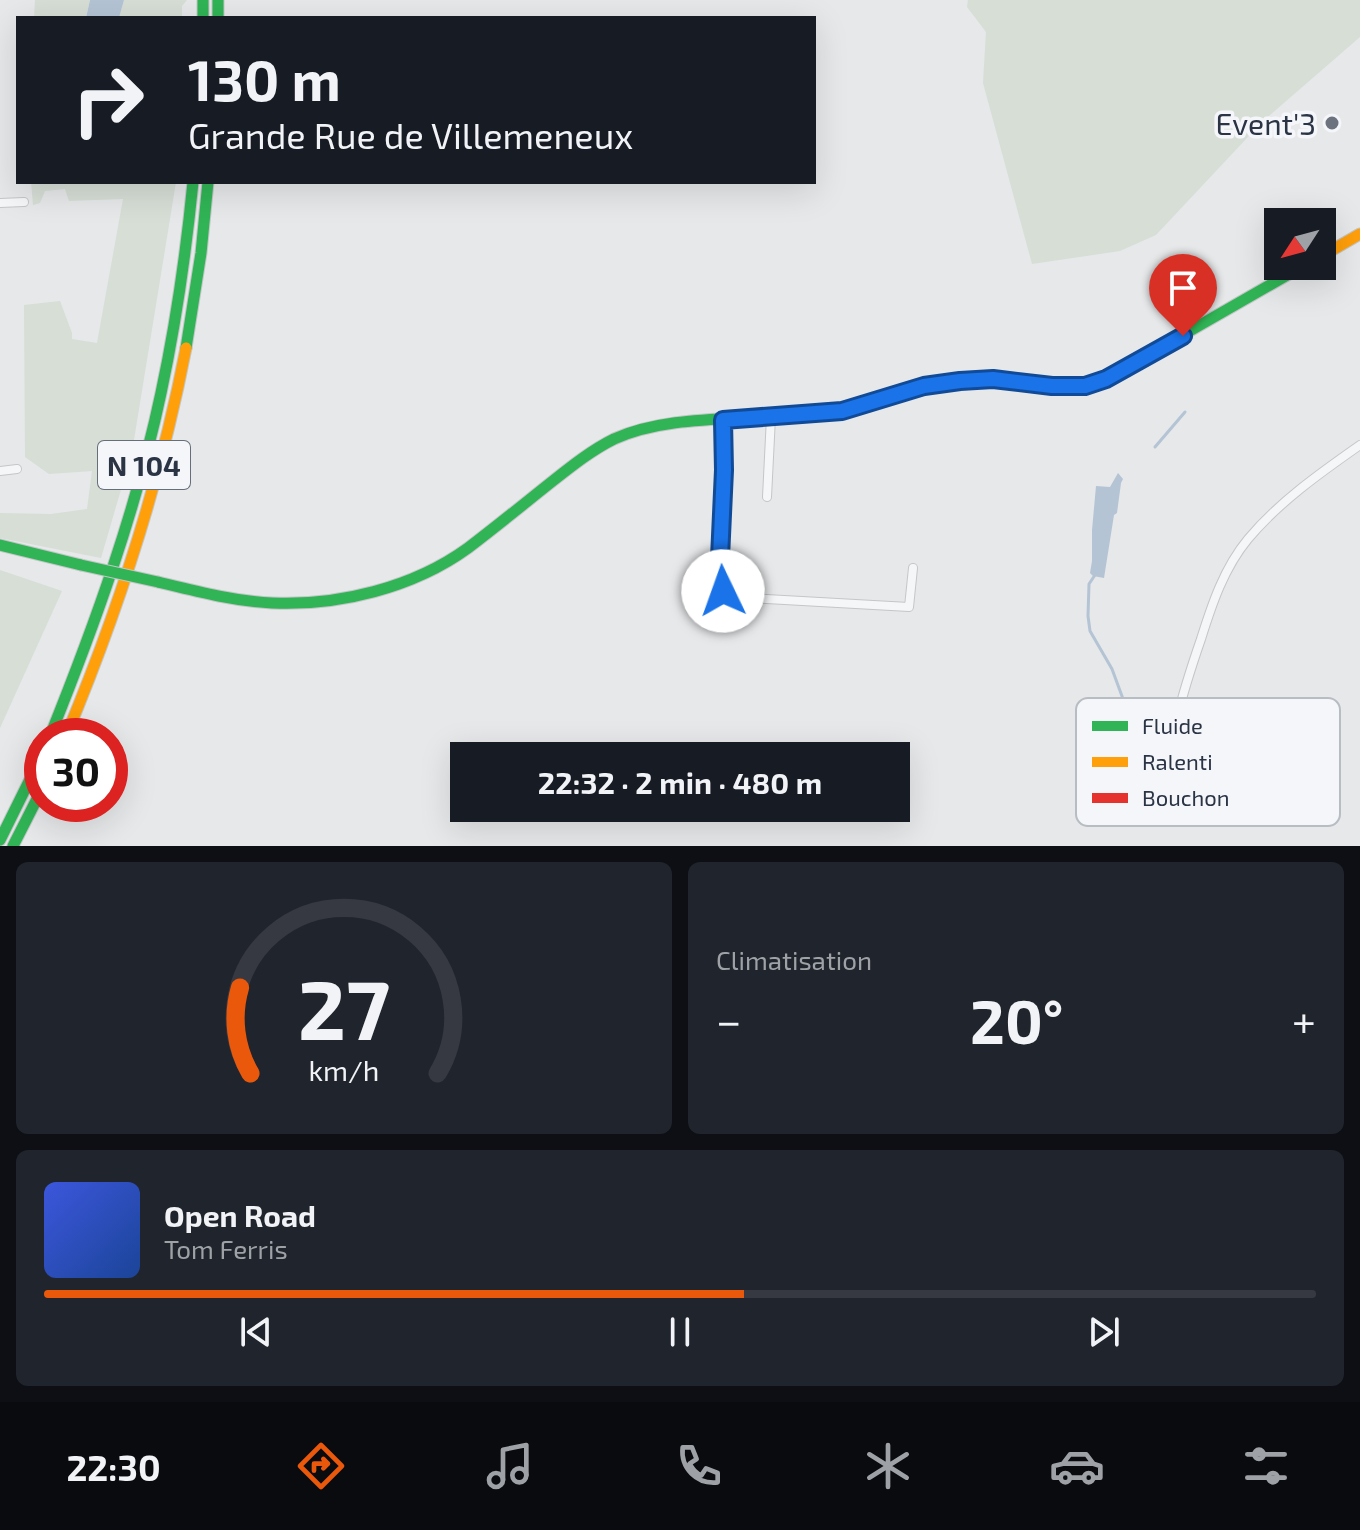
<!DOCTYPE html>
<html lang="fr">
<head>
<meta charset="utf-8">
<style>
	body { margin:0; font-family:"Exo 2",sans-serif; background:#20242c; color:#f1f3f6; height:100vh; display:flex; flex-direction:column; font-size:30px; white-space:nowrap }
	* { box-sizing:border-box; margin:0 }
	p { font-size:26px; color:#9ea1a6 }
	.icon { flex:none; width:44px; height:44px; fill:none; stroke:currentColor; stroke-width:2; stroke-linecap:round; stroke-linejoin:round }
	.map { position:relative; height:846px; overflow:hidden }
	.drawer { display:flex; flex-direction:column; gap:16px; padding:16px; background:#0d0f14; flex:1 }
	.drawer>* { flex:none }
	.hud { position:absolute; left:16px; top:16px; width:800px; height:168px; border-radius:0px; box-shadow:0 8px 32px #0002; background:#171b24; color:#f1f3f6; overflow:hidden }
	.needle { width:52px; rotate:234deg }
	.fabs { position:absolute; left:1264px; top:208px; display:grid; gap:16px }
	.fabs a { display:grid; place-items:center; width:72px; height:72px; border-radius:0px; background:#171b24; box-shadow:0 8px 32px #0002; font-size:40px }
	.speed { position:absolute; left:24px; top:718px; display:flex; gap:16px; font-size:40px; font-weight:700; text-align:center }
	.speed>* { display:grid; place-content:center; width:104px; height:104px; border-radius:50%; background:#171b24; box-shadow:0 8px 32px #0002; line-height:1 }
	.speed .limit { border:12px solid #d22; background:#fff; color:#111 }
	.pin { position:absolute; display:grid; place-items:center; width:68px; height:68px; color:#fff; margin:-82px -34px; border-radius:50% 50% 50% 0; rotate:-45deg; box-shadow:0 0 8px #0007 }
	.pin .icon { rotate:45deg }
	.me { position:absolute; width:88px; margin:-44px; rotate:357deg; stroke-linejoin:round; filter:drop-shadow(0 0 6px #0008) }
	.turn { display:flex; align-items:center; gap:28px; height:168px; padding:0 40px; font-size:36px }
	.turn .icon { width:104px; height:104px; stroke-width:2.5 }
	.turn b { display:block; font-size:56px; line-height:68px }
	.big { font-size:60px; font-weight:700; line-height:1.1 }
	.drawer .tile { flex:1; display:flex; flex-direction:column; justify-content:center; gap:12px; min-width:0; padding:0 28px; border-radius:12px; background:#20242c }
	.drawer .dial { align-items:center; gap:0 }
	.dial svg { height:208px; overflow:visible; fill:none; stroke:#363941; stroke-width:7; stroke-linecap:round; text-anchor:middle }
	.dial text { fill:#f1f3f6; stroke:none }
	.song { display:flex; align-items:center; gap:24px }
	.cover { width:96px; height:96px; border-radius:12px; background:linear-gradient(135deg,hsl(230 70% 55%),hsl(220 70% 35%)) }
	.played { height:8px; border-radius:4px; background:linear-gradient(90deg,#ea580c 55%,#363941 55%) }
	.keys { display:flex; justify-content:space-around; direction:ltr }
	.heat { display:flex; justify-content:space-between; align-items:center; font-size:44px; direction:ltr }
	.drawer .tiles { flex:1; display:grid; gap:16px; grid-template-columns:1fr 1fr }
	.tile:last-child { grid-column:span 2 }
	.trip { position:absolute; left:450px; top:742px; width:460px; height:80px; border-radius:0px; background:#171b24; box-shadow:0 8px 32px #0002; font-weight:700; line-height:80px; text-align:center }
	.dock { display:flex; height:128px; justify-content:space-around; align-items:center; background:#090b0e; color:#9ea1a6 }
	.dock .icon { width:56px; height:56px }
	.dock .current { color:#ea580c }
	.dock b { font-size:36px; color:#f1f3f6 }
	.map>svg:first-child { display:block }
	.green { fill:#d6ded6 }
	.water { fill:#b4c4d5 }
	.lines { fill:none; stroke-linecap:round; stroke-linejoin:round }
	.stream { stroke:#b4c4d5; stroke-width:3 }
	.street-casing { stroke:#c4c6c8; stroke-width:10 }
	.fast-casing { stroke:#c4c6c8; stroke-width:13 }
	.slow-casing { stroke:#c4c6c8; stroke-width:13 }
	.jam-casing { stroke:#c4c6c8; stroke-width:13 }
	.street { stroke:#f5f6f7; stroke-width:8 }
	.fast { stroke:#30b455; stroke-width:11 }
	.slow { stroke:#ff9f0a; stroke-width:11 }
	.jam { stroke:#e5322d; stroke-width:11 }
	.fast-bridge-casing { stroke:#c4c6c8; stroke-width:13; stroke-linecap:butt }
	.fast-bridge { stroke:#30b455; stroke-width:11 }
	.route-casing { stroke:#114b97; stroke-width:20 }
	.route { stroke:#1a73e8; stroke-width:14 }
	.poi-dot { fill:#6c737f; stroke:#f4f6f9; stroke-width:3 }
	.labels { text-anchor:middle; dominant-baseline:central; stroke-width:7; stroke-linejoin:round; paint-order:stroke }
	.shield { fill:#f4f6f9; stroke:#676e7b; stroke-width:2 }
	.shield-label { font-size:28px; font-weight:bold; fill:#2b3445 }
	.poi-label { font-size:30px; fill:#2b3445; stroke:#f4f6f9; text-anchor:end }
	.key { fill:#f4f6f9; stroke:#b8bcc3; stroke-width:2 }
	.key-label { font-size:22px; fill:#2b3445 }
</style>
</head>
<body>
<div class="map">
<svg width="1360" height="846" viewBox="0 0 1360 846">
	<rect width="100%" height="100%" fill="#e6e8ea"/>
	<g class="green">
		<polygon points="35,0 90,0 86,18 34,18"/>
		<polygon points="124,0 187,0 182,6 182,18 119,18"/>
		<polygon points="968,0 1360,0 1360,37 1262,122 1156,235 1120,251 1032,264 983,83 986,32 967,7"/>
		<polygon points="31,182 176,182 132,452 101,558 0,538 0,513 51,514 87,509 92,471 49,474 25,457 24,305 60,301 72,333 72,339 97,343 123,199 69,201 65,189 45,191 40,203 33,205"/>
		<polygon points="0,570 62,591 0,728"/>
	</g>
	<g class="water">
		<polygon points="90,0 124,0 119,18 86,18"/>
		<polygon points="1118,473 1123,479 1121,483 1117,513 1114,515 1104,578 1093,576 1090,573 1092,561 1092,530 1096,486 1110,487"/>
	</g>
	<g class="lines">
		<g class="stream">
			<polyline points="1155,447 1185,412"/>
			<polyline points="1095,575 1089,584 1088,616 1090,631 1112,669 1126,707 1131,711 1143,744"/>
		</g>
		<defs>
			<g id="street">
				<polyline points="0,203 24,202"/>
				<polyline points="723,420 724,470 719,580 723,591 731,597 909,607 913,568"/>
				<polyline points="0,471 17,469"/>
				<polyline points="767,497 771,417"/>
				<path d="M1168 801C1166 745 1183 691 1201 639 1212 604 1224 568 1248 539 1279 502 1320 473 1360 445"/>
			</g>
			<g id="fast">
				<polyline points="203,0 203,18"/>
				<polyline points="218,0 218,18"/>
				<polyline points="186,348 201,253 208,182"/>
				<polyline points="959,381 993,379 1052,386 1085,386 1106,379 1303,266"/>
				<polyline points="0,545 81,565"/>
				<path d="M158 582C195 591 233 601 272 603 338 606 413 588 468 548 497 526 525 503 554 480 573 465 592 450 614 439 663 417 724 420 776 416"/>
				<path d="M50 736C95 624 136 511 161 393 176 323 186 253 193 182"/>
				<polyline points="0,840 42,755"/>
				<polyline points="13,846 42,789"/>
			</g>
			<g id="slow">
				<polyline points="1322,256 1360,234"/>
				<path d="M66 736C119 609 160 483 186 348"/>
			</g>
			<polyline id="jam" points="776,416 842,411 924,386 959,381"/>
		</defs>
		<use href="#street" class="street-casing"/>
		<use href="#fast" class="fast-casing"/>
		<use href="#slow" class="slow-casing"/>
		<use href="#jam" class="jam-casing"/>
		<use href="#street" class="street"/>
		<use href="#fast" class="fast"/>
		<use href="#slow" class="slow"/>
		<use href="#jam" class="jam"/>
		<defs>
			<polyline id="fast-bridge" points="81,565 158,582"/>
		</defs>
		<use href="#fast-bridge" class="fast-bridge-casing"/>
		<use href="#fast-bridge" class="fast-bridge"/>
	</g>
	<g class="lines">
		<defs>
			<polyline id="route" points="723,591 719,580 724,470 723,420 842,411 924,386 960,381 993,379 1052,386 1085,386 1106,379 1183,336"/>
		</defs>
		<use href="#route" class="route-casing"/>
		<use href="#route" class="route"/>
	</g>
	<circle class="poi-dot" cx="1332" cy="123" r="8"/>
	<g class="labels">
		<rect class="shield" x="98" y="441" width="92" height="48" rx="6"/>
		<g class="shield-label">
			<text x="144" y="465">N 104</text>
		</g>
		<g class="poi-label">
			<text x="1316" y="123">Event'3</text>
		</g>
	</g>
	<rect x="1076" y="698" width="264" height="128" rx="12" class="key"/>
	<rect x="1092" y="721" width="36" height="10" fill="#30b455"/>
	<rect x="1092" y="757" width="36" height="10" fill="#ff9f0a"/>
	<rect x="1092" y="793" width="36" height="10" fill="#e5322d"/>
	<g class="key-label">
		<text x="1142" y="734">Fluide</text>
		<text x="1142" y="770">Ralenti</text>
		<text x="1142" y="806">Bouchon</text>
	</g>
</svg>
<div class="fabs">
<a><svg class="needle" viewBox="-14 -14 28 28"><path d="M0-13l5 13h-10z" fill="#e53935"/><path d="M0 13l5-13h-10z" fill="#9ea1a6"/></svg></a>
</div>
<div class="speed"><div class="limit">30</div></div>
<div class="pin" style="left:1183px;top:336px;background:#d93025"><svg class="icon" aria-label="arrive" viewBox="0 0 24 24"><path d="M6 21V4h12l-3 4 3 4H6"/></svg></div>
<svg class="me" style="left:723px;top:591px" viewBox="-20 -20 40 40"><circle r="19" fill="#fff"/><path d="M0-13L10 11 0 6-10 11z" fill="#1a73e8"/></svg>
<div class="trip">22:32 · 2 min · 480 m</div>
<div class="hud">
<div class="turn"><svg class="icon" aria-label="right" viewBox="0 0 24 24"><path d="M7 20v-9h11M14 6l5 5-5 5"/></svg><div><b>130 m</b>Grande Rue de Villemeneux</div></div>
</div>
</div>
<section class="drawer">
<div class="tiles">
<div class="tile dial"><svg viewBox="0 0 100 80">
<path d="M14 69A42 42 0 1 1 86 69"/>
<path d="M14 69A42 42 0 0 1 10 36" stroke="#ea580c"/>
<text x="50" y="56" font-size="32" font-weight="700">27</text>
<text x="50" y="72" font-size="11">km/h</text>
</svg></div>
<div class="tile"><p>Climatisation</p>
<div class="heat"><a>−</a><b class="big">20°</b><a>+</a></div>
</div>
<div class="tile">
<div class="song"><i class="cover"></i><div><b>Open Road</b><p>Tom Ferris</p></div></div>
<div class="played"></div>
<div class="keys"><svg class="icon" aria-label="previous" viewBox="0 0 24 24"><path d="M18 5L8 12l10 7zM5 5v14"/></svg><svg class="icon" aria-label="pause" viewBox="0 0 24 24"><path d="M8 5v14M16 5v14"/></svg><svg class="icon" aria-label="next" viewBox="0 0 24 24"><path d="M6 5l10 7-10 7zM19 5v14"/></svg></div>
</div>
</div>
</section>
<nav class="dock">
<b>22:30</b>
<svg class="icon current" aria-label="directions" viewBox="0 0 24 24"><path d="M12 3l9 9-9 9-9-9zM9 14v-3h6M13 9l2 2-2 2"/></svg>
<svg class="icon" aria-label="music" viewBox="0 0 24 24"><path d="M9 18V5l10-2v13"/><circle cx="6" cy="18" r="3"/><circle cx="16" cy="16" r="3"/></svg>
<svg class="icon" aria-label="phone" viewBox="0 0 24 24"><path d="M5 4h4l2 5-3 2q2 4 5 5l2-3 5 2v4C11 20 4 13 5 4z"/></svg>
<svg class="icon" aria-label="climate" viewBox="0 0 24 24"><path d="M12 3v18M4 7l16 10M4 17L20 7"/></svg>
<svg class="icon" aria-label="car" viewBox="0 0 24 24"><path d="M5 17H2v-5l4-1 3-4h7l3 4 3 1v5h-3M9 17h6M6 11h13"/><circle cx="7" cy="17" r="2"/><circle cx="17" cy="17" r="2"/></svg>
<svg class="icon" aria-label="filters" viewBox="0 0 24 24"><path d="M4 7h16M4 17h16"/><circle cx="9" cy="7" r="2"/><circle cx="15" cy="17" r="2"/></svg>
</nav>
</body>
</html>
